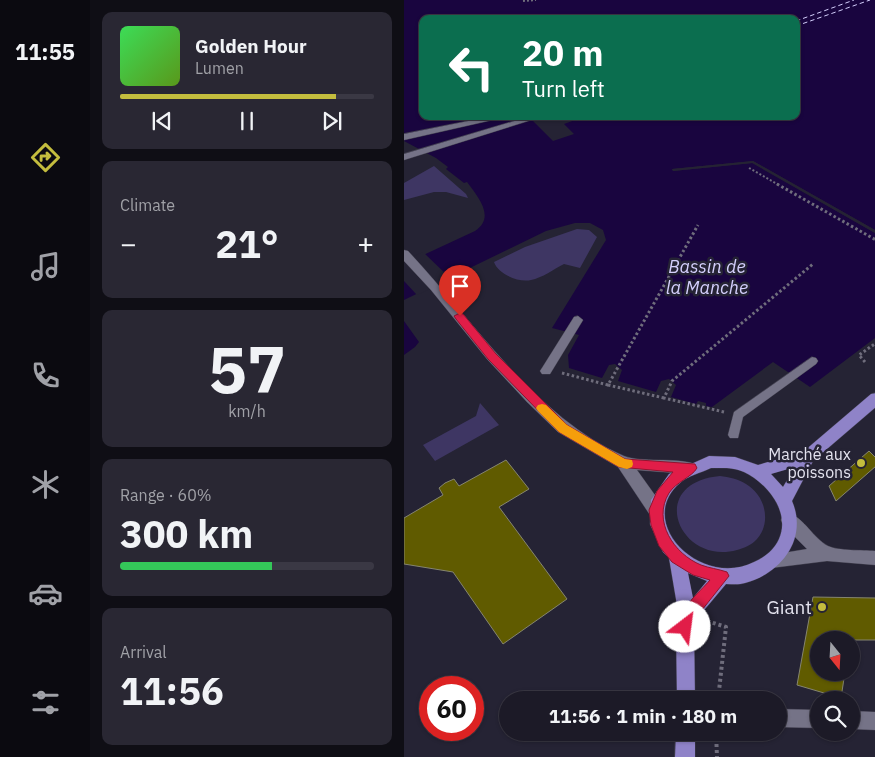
<!DOCTYPE html>
<html lang="en">
<head>
<meta charset="utf-8">
<style>
	body { margin:0; font-family:"IBM Plex Sans",sans-serif; background:#292733; color:#f1f3f6; height:100vh; display:flex; flex-direction:column; font-size:19px; white-space:nowrap }
	* { box-sizing:border-box; margin:0 }
	p { font-size:16px; color:#a0a1a7 }
	.icon { flex:none; width:28px; height:28px; fill:none; stroke:currentColor; stroke-width:2; stroke-linecap:round; stroke-linejoin:round }
	.map { position:relative; flex:1; overflow:hidden }
	.sheet { display:flex; flex-direction:column; gap:12px; padding:12px; background:#0f0e15; width:314px }
	.sheet>* { flex:none }
	.top-card { position:absolute; left:15px; top:15px; width:381px; height:105px; border-radius:10px; box-shadow:0 1px 4px #0004,0 0 0 1px #3a3844; background:#0b6e4f; color:#fff; overflow:hidden }
	.needle { width:32px; rotate:162deg }
	.fabs { position:absolute; left:406px; top:631px; display:grid; gap:10px }
	.fabs a { display:grid; place-items:center; width:50px; height:50px; border-radius:50%; background:#1c1a27; box-shadow:0 1px 4px #0004,0 0 0 1px #3a3844; font-size:25px }
	.speed { position:absolute; left:15px; top:676px; display:flex; gap:10px; font-size:25px; font-weight:700; text-align:center }
	.speed>* { display:grid; place-content:center; width:65px; height:65px; border-radius:50%; background:#1c1a27; box-shadow:0 1px 4px #0004,0 0 0 1px #3a3844; line-height:1 }
	.speed .limit { border:8px solid #d22; background:#fff; color:#111 }
	.pin { position:absolute; display:grid; place-items:center; width:42px; height:42px; color:#fff; margin:-51px -21px; border-radius:50% 50% 50% 0; rotate:-45deg; box-shadow:0 0 5px #0007 }
	.pin .icon { rotate:45deg }
	.me { position:absolute; width:55px; margin:-28px; rotate:30deg; stroke-linejoin:round; filter:drop-shadow(0 0 4px #0008) }
	.turn { display:flex; align-items:center; gap:18px; height:105px; padding:0 20px; font-size:22px }
	.turn .icon { width:65px; height:65px; stroke-width:2.5 }
	.turn b { display:block; font-size:35px; line-height:42px }
	.big { font-size:38px; font-weight:700; line-height:1.1 }
	.sheet .card { flex:1; display:flex; flex-direction:column; justify-content:center; gap:8px; min-width:0; padding:0 18px; border-radius:10px; background:#292733 }
	.sheet .dial { align-items:center; gap:0 }
	.dial b { font-size:65px; line-height:1 }
	.song { display:flex; align-items:center; gap:15px }
	.cover { width:60px; height:60px; border-radius:8px; background:linear-gradient(135deg,hsl(130 70% 55%),hsl(90 70% 35%)) }
	.played { height:5px; border-radius:2px; background:linear-gradient(90deg,#c4bd3e 85%,#3a3844 85%) }
	.keys { display:flex; justify-content:space-around; direction:ltr }
	.heat { display:flex; justify-content:space-between; align-items:center; font-size:28px; direction:ltr }
	.charge { height:8px; border-radius:4px; background:linear-gradient(90deg,#34c759 60%,#3a3844 0) }
	.trip { position:absolute; left:95px; top:691px; width:288px; height:50px; border-radius:25px; background:#1c1a27; box-shadow:0 1px 4px #0004,0 0 0 1px #3a3844; font-weight:700; line-height:50px; text-align:center }
	main { display:flex; flex:1; min-height:0 }
	.menu { display:flex; flex-direction:column; width:90px; justify-content:space-around; align-items:center; background:#0b0a10; color:#a0a1a7 }
	.menu .icon { width:35px; height:35px }
	.menu .selected { color:#c4bd3e }
	.menu b { font-size:22px; color:#f1f3f6 }
	.map>svg:first-child { display:block }
	.green { fill:#3e3663 }
	.water { fill:#19053f; fill-rule:evenodd }
	.pier { fill:#252334 }
	.lines { fill:none; stroke-linecap:round; stroke-linejoin:round }
	.ferry { stroke:#d4cffc; stroke-width:1; stroke-dasharray:4.5 3; stroke-linecap:butt }
	.building { fill:#605b00; stroke:#858570 }
	.service-casing { stroke:#413f4e; stroke-width:1 }
	.minor-casing { stroke:#413f4e; stroke-width:1 }
	.secondary-casing { stroke:#413f4e; stroke-width:1 }
	.primary-casing { stroke:#413f4e; stroke-width:1 }
	.path-far2 { stroke:#6f6d7c; stroke-width:2; stroke-dasharray:2 2; stroke-linecap:butt }
	.path-far1 { stroke:#6f6d7c; stroke-width:3; stroke-dasharray:2.5 2.5; stroke-linecap:butt }
	.path { stroke:#6f6d7c; stroke-width:4; stroke-dasharray:3 3; stroke-linecap:butt }
	.service { fill:#757387; fill-rule:evenodd }
	.minor { fill:#757387; fill-rule:evenodd }
	.secondary { fill:#757387; fill-rule:evenodd }
	.primary { fill:#8f83c8; fill-rule:evenodd }
	.route { fill:#e11d48; stroke:#92132f }
	.slow { fill:#f59e0b }
	.poi-dot { fill:#c4bd3e; stroke:#252334; stroke-width:2 }
	.labels { text-anchor:middle; dominant-baseline:central; stroke-width:5; stroke-linejoin:round; paint-order:stroke }
	.poi-label { font-size:16px; fill:#e3e2ee; stroke:#252334; text-anchor:end }
	.water-label { font-size:18px; font-style:italic; fill:#d4cffc; stroke:#252334 }
	.near-poi-label { font-size:19px; fill:#e3e2ee; stroke:#252334; text-anchor:end }
</style>
</head>
<body>
<main>
<nav class="menu">
<b>11:55</b>
<svg class="icon selected" aria-label="directions" viewBox="0 0 24 24"><path d="M12 3l9 9-9 9-9-9zM9 14v-3h6M13 9l2 2-2 2"/></svg>
<svg class="icon" aria-label="music" viewBox="0 0 24 24"><path d="M9 18V5l10-2v13"/><circle cx="6" cy="18" r="3"/><circle cx="16" cy="16" r="3"/></svg>
<svg class="icon" aria-label="phone" viewBox="0 0 24 24"><path d="M5 4h4l2 5-3 2q2 4 5 5l2-3 5 2v4C11 20 4 13 5 4z"/></svg>
<svg class="icon" aria-label="climate" viewBox="0 0 24 24"><path d="M12 3v18M4 7l16 10M4 17L20 7"/></svg>
<svg class="icon" aria-label="car" viewBox="0 0 24 24"><path d="M5 17H2v-5l4-1 3-4h7l3 4 3 1v5h-3M9 17h6M6 11h13"/><circle cx="7" cy="17" r="2"/><circle cx="17" cy="17" r="2"/></svg>
<svg class="icon" aria-label="filters" viewBox="0 0 24 24"><path d="M4 7h16M4 17h16"/><circle cx="9" cy="7" r="2"/><circle cx="15" cy="17" r="2"/></svg>
</nav>
<section class="sheet">
<div class="card">
<div class="song"><i class="cover"></i><div><b>Golden Hour</b><p>Lumen</p></div></div>
<div class="played"></div>
<div class="keys"><svg class="icon" aria-label="previous" viewBox="0 0 24 24"><path d="M18 5L8 12l10 7zM5 5v14"/></svg><svg class="icon" aria-label="pause" viewBox="0 0 24 24"><path d="M8 5v14M16 5v14"/></svg><svg class="icon" aria-label="next" viewBox="0 0 24 24"><path d="M6 5l10 7-10 7zM19 5v14"/></svg></div>
</div>
<div class="card"><p>Climate</p>
<div class="heat"><a>−</a><b class="big">21°</b><a>+</a></div>
</div>
<div class="card dial"><b>57</b><p>km/h</p></div>
<div class="card"><p>Range · 60%</p><b class="big">300 km</b><div class="charge"></div></div>
<div class="card"><p>Arrival</p><b class="big">11:56</b></div>
</section>
<div class="map">
<svg width="472" height="757" viewBox="0 0 472 757">
	<rect width="100%" height="100%" fill="#252334"/>
	<g class="green">
		<polygon points="30,166 62,194 64,198 42,192 30,192 0,200 0,183"/>
		<path d="M173 229 185 230 193 237 176 268 160 264C150 269 138 278 127 280 115 283 94 274 90 262L121 247Z"/>
		<polygon points="76,403 95,425 31,461 19,445 72,416"/>
		<path d="M316 476C325 477 334 479 342 484 361 495 368 522 353 539 348 545 340 548 333 550 275 566 241 483 316 476Z"/>
	</g>
	<g class="water">
		<path d="M0 0H471V230L349 161 268 169 269 171 348 163 471 233V338L406 387 369 362 308 407 302 406V403L294 401 292 404 267 397 272 385 265 379 257 381 252 392 214 381 218 370 211 364 205 365 198 378 165 368 164 355 175 335 148 328 202 240 199 230 186 223H171L142 231 0 300V264L71 231C92 217 74 197 63 182L60 183 42 169 44 167 32 158 0 141ZM19 19H392V116H19Z"/>
		<polygon points="0,321 15,342 11,347 0,355"/>
	</g>
	<g class="pier">
		<polygon points="124,116 167,116 171,120 160,124 170,134 149,141"/>
		<polygon points="349,161 471,230 471,233 349,163 269,171 268,169"/>
		<polygon points="19,252 47,279 13,295 0,281 0,261"/>
	</g>
	<g class="lines">
		<g class="ferry">
			<polyline points="392,21 450,0"/>
			<polyline points="392,26 466,0"/>
		</g>
	</g>
	<g class="building">
		<polygon points="465,451 472,458 472,466 432,501 425,486"/>
		<polygon points="102,460 125,489 95,507 163,599 99,644 49,572 0,564 0,518 39,495 35,488 41,483 50,479 55,486"/>
		<polygon points="409,597 472,598 472,640 415,640 415,672 441,672 437,698 393,685"/>
	</g>
	<g class="lines">
		<defs>
			<g id="service">
				<polygon points="89,116 106,116 0,140 0,134"/>
				<polygon points="127,116 140,116 0,160 0,154"/>
				<polygon points="174,316 179,320 146,374 138,374 136,371 138,368 170,317"/>
				<polygon points="408,357 412,358 414,361 412,364 339,417 334,438 326,438 324,435 330,412"/>
			</g>
			<g id="minor">
				<path d="M385 513C401 519 409 538 424 546 434 551 460 550 472 551V565L423 561 367 568 361 566 359 561 361 556 403 549 379 525 377 520 379 515Z"/>
				<polygon points="374,709 415,710 415,728 374,727"/>
				<polygon points="448,711 472,712 472,730 448,729"/>
			</g>
			<path id="secondary" d="M0 250 4 251C68 319 133 419 220 456 237 463 271 457 291 464L294 468 291 472 286 474 233 470 258 505 260 510 258 515 252 517 246 515 214 467 154 432 123 402 83 359 27 290 0 261Z"/>
			<g id="primary">
				<path d="M472 393V407L409 461 388 501C404 538 378 573 341 583 335 585 328 584 322 584L291 621 290 627 291 700H273L272 627 275 617 265 558 259 552 246 524 247 500 265 474 305 456 331 457 354 465 399 452 467 394ZM391 467 379 487 367 474ZM307 468C317 468 330 467 340 472 363 483 387 512 375 539 370 550 361 557 350 562 297 589 230 522 276 483 283 476 297 473 307 468ZM284 573 303 581 289 598Z"/>
				<polygon points="272,732 291,732 291,757 271,757"/>
			</g>
		</defs>
		<use href="#service" class="service-casing"/>
		<use href="#minor" class="minor-casing"/>
		<use href="#secondary" class="secondary-casing"/>
		<use href="#primary" class="primary-casing"/>
		<g class="path-far2">
			<polyline points="119,1 132,0"/>
			<polyline points="345,168 375,185"/>
		</g>
		<g class="path-far1">
			<polyline points="373,184 472,240"/>
			<polyline points="461,362 455,355 472,343"/>
			<polyline points="158,373 204,385"/>
			<polyline points="260,398 204,385 294,225"/>
			<polyline points="320,412 260,398 268,381 409,264"/>
		</g>
		<g class="path">
			<polyline points="303,621 322,627 314,700"/>
			<polyline points="312,732 313,757"/>
		</g>
		<use href="#service" class="service"/>
		<use href="#minor" class="minor"/>
		<use href="#secondary" class="secondary"/>
		<use href="#primary" class="primary"/>
	</g>
	<path class="route" d="M56 313 59 314 92 354 163 425 221 459 291 464 293 468C288 477 272 482 265 493 248 521 270 554 297 565 305 568 314 569 323 572L325 576 290 620 286 632 281 634 276 632C268 614 296 592 306 580L289 575 268 562 255 546 247 525 245 510 253 491 269 472 215 467 155 432 84 359 52 319 50 316Z"/>
	<polygon class="slow" points="138,404 142,405 163,425 221,459 228,460 229,464 228,467 223,469 215,467 155,432 134,411 132,408 134,405"/>
	<g class="poi-dot">
		<circle cx="457" cy="463" r="5"/>
		<circle cx="418" cy="607" r="5"/>
	</g>
	<g class="labels">
		<g class="poi-label">
			<text x="447" y="454">Marché aux<tspan x="447" dy="18">poissons</tspan></text>
		</g>
		<g class="water-label">
			<text x="303" y="266">Bassin de<tspan x="303" dy="21">la Manche</tspan></text>
		</g>
		<g class="near-poi-label">
			<text x="408" y="607">Giant</text>
		</g>
	</g>
</svg>
<div class="fabs">
<a><svg class="needle" viewBox="-14 -14 28 28"><path d="M0-13l5 13h-10z" fill="#e53935"/><path d="M0 13l5-13h-10z" fill="#a0a1a7"/></svg></a>
<a><svg class="icon" aria-label="search" viewBox="0 0 24 24"><circle cx="10" cy="10" r="6"/><path d="M15 15l6 6"/></svg></a>
</div>
<div class="speed"><div class="limit">60</div></div>
<div class="pin" style="left:56px;top:316px;background:#d93025"><svg class="icon" aria-label="arrive" viewBox="0 0 24 24"><path d="M6 21V4h12l-3 4 3 4H6"/></svg></div>
<svg class="me" style="left:281px;top:627px" viewBox="-20 -20 40 40"><circle r="19" fill="#fff"/><path d="M0-13L10 11 0 6-10 11z" fill="#e11d48"/></svg>
<div class="trip">11:56 · 1 min · 180 m</div>
<div class="top-card">
<div class="turn"><svg class="icon" aria-label="left" viewBox="0 0 24 24"><path d="M17 20v-9H6M10 6l-5 5 5 5"/></svg><div><b>20 m</b>Turn left</div></div>
</div>
</div>
</main>
</body>
</html>
